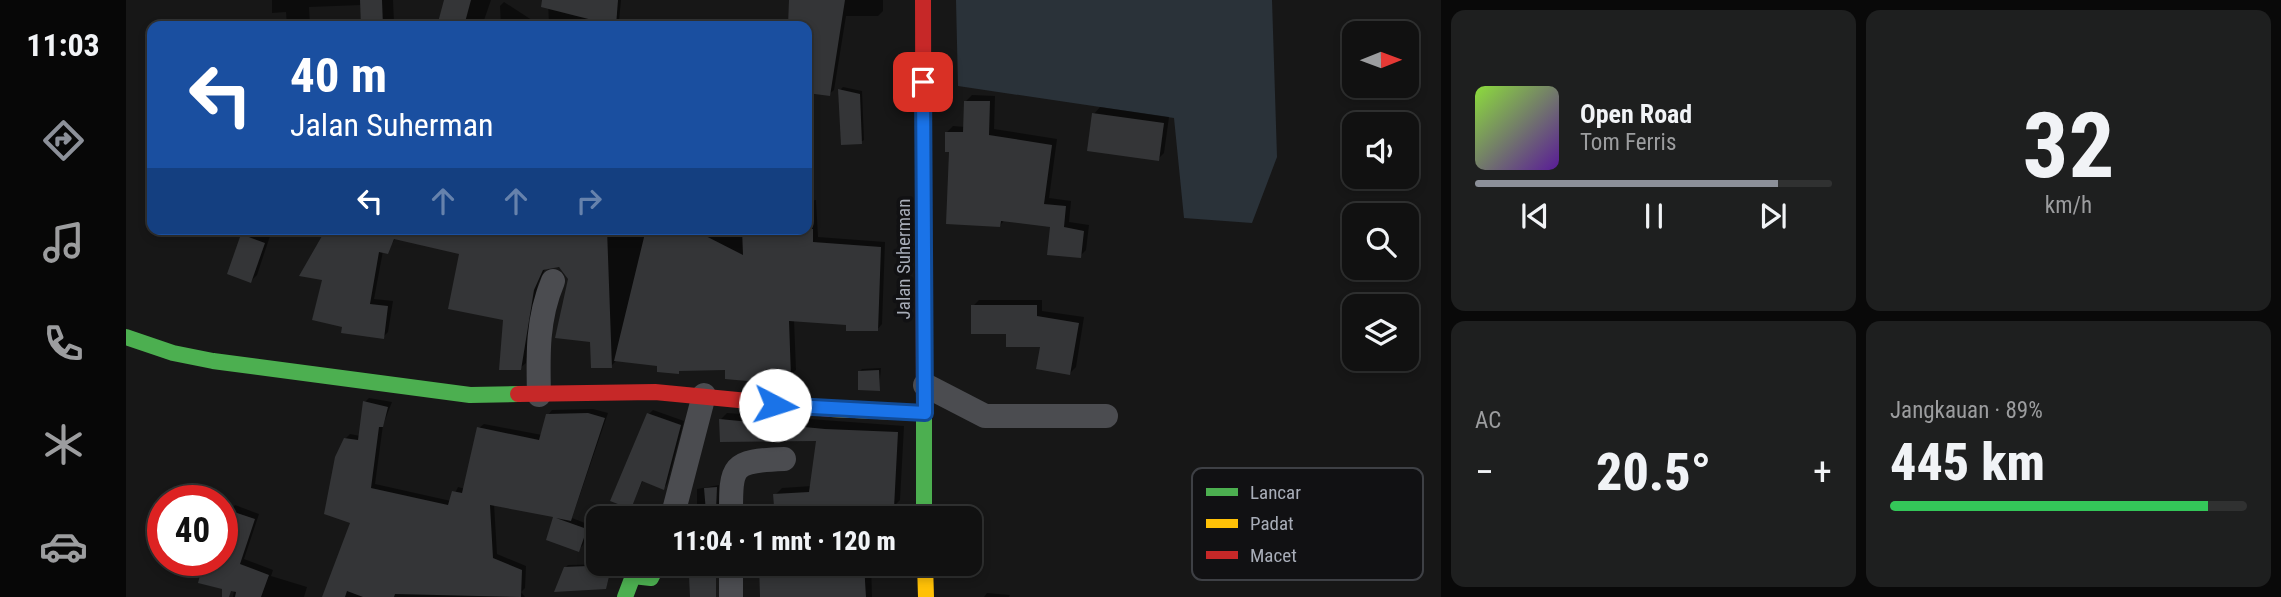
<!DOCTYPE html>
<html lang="id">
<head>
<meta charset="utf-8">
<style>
	body { margin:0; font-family:"Roboto Condensed",sans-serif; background:#1e1f1f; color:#f1f3f6; height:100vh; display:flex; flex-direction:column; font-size:26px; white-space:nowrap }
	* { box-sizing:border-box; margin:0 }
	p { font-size:23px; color:#9c9d9f }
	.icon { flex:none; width:38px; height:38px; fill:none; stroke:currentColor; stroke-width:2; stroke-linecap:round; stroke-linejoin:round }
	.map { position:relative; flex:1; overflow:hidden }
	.details { display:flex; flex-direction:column; gap:10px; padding:10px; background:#090909; width:840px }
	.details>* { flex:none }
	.hud { position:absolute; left:21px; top:21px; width:665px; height:214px; border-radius:14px; box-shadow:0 4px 10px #0003,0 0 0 2px #303131; background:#1a4fa0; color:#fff; overflow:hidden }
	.needle { width:46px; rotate:89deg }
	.buttons { position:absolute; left:1216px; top:21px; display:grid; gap:14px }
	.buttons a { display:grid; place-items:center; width:77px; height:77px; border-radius:14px; background:#111; box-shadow:0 4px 10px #0003,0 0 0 2px #303131; font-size:35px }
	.speed { position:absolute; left:21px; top:485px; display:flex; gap:14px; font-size:35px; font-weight:700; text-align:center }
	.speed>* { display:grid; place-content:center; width:91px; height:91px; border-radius:50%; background:#111; box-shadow:0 4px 10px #0003,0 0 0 2px #303131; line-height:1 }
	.speed .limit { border:10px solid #d22; background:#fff; color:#111 }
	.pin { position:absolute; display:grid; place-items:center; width:60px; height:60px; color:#fff; margin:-30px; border-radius:14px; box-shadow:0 4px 10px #0006 }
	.me { position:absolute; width:77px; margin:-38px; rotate:95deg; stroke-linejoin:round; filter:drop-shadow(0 0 5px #0008) }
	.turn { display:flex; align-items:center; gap:24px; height:147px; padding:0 28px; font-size:32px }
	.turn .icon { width:91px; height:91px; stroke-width:2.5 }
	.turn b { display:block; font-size:49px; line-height:60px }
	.lanes { display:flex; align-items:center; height:66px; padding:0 28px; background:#0003; justify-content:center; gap:35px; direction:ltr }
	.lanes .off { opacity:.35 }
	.big { font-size:52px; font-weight:800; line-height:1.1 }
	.details .widget { flex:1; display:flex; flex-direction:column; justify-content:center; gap:10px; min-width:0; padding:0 24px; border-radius:14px; background:#1e1f1f }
	.details .dial { align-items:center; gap:0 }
	.dial b { font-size:91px; line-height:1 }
	.song { display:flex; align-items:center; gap:21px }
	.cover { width:84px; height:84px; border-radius:10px; background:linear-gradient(135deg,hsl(90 70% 55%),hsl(270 70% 35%)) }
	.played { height:7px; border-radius:4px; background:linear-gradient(90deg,#8c9099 85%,#303131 85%) }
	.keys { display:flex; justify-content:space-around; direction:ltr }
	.heat { display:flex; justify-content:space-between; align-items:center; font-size:38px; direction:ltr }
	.charge { height:10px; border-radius:5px; background:linear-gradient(90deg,#34c759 89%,#303131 0) }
	.details .tiles { flex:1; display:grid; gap:10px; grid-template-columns:repeat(2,1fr) }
	.trip { position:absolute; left:460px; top:506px; width:396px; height:70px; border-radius:14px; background:#111; box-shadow:0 4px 10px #0003,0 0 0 2px #303131; font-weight:800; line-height:70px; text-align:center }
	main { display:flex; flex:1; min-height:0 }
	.tab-bar { display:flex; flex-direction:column; width:126px; justify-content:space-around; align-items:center; background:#070707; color:#9c9d9f }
	.tab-bar .icon { width:49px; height:49px }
	.tab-bar .selected { color:#8c9099 }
	.tab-bar b { font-size:32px; color:#f1f3f6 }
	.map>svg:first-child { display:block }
	.water { fill:#2a3239 }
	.shadow { fill:#0007 }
	.building { fill:#343537 }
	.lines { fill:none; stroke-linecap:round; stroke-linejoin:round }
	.street { stroke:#4b4c50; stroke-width:24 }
	.fast { stroke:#4caf50; stroke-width:16 }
	.slow { stroke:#ffc107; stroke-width:16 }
	.jam { stroke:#c62828; stroke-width:16 }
	.route-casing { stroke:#114b97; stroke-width:18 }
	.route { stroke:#1a73e8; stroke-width:12 }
	.labels { text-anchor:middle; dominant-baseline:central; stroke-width:7; stroke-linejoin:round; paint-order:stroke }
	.street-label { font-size:19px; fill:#a8adb8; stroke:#111113 }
	.key { fill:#111113; stroke:#3e4045; stroke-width:2 }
	.key-label { font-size:19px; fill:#a8adb8 }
</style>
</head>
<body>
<main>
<nav class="tab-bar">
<b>11:03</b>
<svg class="icon selected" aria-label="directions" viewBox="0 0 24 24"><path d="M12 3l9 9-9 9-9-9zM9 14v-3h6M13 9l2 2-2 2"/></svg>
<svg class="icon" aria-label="music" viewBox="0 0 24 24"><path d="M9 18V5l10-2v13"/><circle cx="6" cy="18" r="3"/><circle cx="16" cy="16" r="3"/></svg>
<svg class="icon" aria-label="phone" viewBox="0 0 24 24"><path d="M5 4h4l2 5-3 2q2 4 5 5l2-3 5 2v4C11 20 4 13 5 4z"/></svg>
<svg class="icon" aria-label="climate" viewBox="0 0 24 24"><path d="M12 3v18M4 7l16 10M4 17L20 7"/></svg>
<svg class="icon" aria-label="car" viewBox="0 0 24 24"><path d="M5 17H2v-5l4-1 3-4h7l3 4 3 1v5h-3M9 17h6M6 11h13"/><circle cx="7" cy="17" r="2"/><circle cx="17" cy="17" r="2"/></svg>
</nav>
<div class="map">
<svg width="1315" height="597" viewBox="0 0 1315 597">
	<rect width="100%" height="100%" fill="#171717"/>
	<polygon class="water" points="830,0 1146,0 1151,157 1126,223 1058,218 1048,118 832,86"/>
	<g class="shadow">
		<polygon points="146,0 267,0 268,23 275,26 237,26 236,5 183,7 184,26 161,26 160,12 146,13"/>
		<polygon points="320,0 365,0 356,26 313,26"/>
		<polygon points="422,0 495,0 493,21 489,25 463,18 464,26 423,26"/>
		<polygon points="665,0 757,0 757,11 752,16 720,16 708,90 703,94 681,91 681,26 663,26"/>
		<polygon points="378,2 415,26 375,26 374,6"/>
		<polygon points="594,19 595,26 545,26 549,21"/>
		<polygon points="717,87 736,91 738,140 735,142 714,90"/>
		<polygon points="846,95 869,96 868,129 931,139 923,198 945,201 943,222 963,225 960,250 954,256 926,226 879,220 874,225 825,151 821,132 827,126 839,127 840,101"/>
		<polygon points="974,107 1043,117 1038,153 1032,159 968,114"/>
		<polygon points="690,200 692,237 759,242 756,324 751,330 721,323 668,320 670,370 664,375 601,368 555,369 552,372 533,364 490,361 485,366 465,340 439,270 425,264 420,267 412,284 400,363 394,368 378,319 335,253 270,237 261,252 257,251 248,299 267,301 262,332 257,337 218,326 198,278 202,229 681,229 681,201"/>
		<polygon points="122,229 144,236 131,275 125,281 116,235"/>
		<polygon points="853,300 916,300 916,311 958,317 950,367 944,373 916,345 881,333 847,306"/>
		<polygon points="755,368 753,389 733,372 736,369"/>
		<polygon points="243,398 266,402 257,425 249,484 325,501 332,487 339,489 353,428 358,424 416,435 422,415 426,410 467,409 482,413 446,518 464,525 457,545 452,550 422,539 430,516 368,504 371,554 400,566 399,588 395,592 399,597 198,597 227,522 219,439 224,434 234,436 239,402"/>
		<polygon points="527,410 558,421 541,484 538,488 517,480 505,507 523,414"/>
		<polygon points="601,413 778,426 774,500 767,507 742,505 743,518 650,518 649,495 656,488 686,486 692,440 595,419"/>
		<polygon points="593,485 593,518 571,518 571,489"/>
		<polygon points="109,505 133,514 118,559 147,570 145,576 181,587 178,597 107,597 108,590 79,560 96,560 104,511"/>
		<polygon points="488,564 480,587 439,568 442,565"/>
		<polygon points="634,564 745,564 746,597 640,597"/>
		<polygon points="861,593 884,595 883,597 858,597"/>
	</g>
	<g class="building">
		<polygon points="234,0 256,0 257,26 235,26"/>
		<polygon points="318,0 345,0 338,26 311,26"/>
		<polygon points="416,0 492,0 490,26 415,7"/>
		<polygon points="663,0 719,0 704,96 681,93 681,50 685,27 662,26"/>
		<polygon points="712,89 734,94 736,144 715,145"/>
		<polygon points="838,101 864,101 863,135 926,145 918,204 940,206 938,227 958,231 955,258 921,255 924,227 875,221 874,227 820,224 823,152 819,152 819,132 837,132"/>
		<polygon points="966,113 1038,123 1033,161 961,151"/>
		<polygon points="200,229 481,229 486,368 465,368 464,342 429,338 442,279 433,267 417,270 408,290 395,370 373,370 377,320 322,309 333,254 268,239 262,254 253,252 244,304 262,306 258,339 215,333 216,327 186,320 196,280 173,276"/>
		<polygon points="520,229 566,229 617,255 616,229 687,229 687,242 755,247 752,331 720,331 720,325 663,321 665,377 621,381 599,379 599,370 553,371 553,374 531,372 531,366 488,361"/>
		<polygon points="115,234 139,243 125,283 101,274"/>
		<polygon points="845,305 911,305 911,316 953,323 944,375 910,369 914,347 880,347 880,334 845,334"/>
		<polygon points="753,370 754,391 732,390 732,371"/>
		<polygon points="237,401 262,407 257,427 253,427 245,488 322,505 326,491 336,493 351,427 413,440 420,414 462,413 479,418 445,521 430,518 461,529 453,552 420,540 427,517 364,505 367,558 396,570 395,597 269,594 268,597 237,597 221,591 219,597 196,597 224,523 198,514 209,457 218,438 232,440"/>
		<polygon points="521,413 555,425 538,490 516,481 505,509 484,501"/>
		<polygon points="593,419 699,429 772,432 768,508 736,507 737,518 649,518 647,494 683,492 690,441 594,442"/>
		<polygon points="591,487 590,511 580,512 578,488"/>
		<polygon points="102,510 129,519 114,564 143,575 135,597 109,597 110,592 105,591 103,597 96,597 96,589 72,583 78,560 96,560 96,528"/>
		<polygon points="569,564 590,564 590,597 564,597 563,576 569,576"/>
		<polygon points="633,564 738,564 740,597 634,597"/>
		<polygon points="486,565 480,589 428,592 438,567"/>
	</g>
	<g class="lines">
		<g class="street">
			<polyline points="799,385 859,416 980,416"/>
			<path d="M413 395C412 355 411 319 427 281"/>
			<polyline points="546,518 578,395"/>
			<path d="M605 518C605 465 604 461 658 459"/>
			<polyline points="605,597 605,564"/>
		</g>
		<g class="fast">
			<polyline points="0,337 47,353 87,361 344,395 392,394"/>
			<polyline points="798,405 798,518"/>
			<polyline points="499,597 507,576 525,578 532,564"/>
		</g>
		<g class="slow">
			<polyline points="705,409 799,413"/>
			<polyline points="799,564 800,597"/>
		</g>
		<g class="jam">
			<polyline points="797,0 798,405"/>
			<polyline points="392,394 529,392 705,409"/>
		</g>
	</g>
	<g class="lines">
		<defs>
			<polyline id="route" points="649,405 799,413 797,82"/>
		</defs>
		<use href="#route" class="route-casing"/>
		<use href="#route" class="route"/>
	</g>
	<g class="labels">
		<g class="street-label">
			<text transform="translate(777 259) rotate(-90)">Jalan Suherman</text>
		</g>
	</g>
	<rect x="1066" y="468" width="231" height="112" rx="10" class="key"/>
	<rect x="1080" y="488" width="32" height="8" fill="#4caf50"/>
	<rect x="1080" y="519" width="32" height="9" fill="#ffc107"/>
	<rect x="1080" y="551" width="32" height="8" fill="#c62828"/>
	<g class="key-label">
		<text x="1124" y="499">Lancar</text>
		<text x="1124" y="530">Padat</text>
		<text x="1124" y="562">Macet</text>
	</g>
</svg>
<div class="buttons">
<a><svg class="needle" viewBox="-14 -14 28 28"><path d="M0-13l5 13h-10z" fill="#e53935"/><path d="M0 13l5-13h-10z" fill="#9c9d9f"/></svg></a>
<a><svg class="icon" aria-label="sound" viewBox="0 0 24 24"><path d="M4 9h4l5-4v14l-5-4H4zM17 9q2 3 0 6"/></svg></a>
<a><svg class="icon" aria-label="search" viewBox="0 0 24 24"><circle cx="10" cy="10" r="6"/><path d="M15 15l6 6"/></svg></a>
<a><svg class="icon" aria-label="layers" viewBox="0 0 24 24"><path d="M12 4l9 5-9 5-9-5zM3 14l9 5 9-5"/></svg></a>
</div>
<div class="speed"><div class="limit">40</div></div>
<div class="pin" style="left:797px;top:82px;background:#d93025"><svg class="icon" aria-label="arrive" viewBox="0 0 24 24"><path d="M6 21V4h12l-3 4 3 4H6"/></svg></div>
<svg class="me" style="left:649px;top:405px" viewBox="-20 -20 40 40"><circle r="19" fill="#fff"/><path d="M0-13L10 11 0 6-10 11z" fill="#1a73e8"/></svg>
<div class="trip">11:04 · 1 mnt · 120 m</div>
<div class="hud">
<div class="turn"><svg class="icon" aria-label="left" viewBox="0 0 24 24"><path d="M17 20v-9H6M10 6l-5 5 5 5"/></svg><div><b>40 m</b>Jalan Suherman</div></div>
<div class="lanes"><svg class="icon" aria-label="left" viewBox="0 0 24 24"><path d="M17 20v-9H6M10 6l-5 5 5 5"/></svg><svg class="icon off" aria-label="ahead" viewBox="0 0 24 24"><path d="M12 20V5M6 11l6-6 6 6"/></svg><svg class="icon off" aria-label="ahead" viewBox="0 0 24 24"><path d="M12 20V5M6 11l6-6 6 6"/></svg><svg class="icon off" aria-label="right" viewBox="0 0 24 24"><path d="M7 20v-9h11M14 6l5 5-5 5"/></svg></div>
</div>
</div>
<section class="details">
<div class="tiles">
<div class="widget">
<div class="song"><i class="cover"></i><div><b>Open Road</b><p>Tom Ferris</p></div></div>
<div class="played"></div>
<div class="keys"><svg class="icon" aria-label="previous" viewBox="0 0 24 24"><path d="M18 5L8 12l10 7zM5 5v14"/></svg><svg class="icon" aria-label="pause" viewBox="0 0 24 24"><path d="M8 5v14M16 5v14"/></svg><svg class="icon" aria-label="next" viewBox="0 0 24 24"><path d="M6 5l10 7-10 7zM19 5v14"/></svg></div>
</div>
<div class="widget dial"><b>32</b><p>km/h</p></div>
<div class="widget"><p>AC</p>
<div class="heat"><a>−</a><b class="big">20.5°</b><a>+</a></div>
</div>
<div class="widget"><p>Jangkauan · 89%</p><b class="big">445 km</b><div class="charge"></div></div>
</div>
</section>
</main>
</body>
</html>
